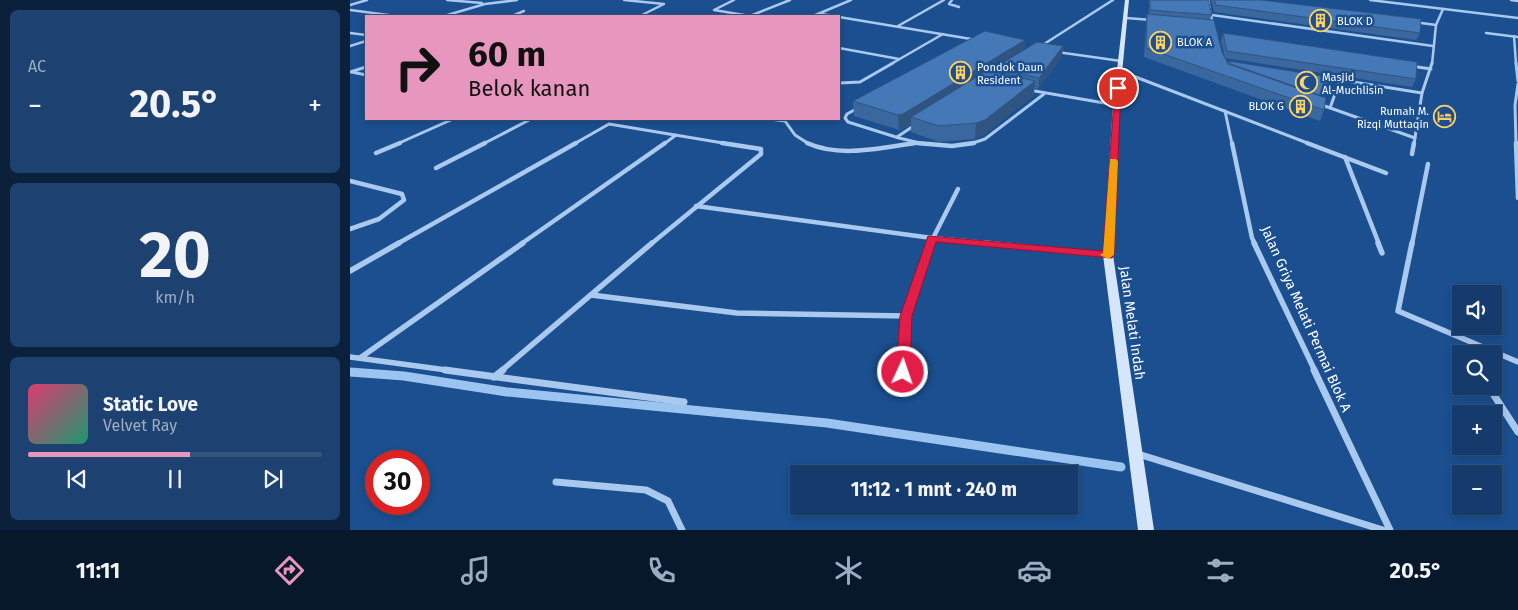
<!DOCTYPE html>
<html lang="id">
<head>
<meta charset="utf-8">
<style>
	body { margin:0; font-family:"Fira Sans",sans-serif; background:#1d4271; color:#f1f3f6; height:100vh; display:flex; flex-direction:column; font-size:19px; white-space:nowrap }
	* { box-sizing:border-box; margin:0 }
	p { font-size:16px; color:#9dadc1 }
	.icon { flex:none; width:28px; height:28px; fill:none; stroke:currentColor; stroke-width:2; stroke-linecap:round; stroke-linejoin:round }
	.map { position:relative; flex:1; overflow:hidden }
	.sheet { display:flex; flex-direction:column; gap:10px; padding:10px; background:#0b203b; width:350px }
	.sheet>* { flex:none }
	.banner { position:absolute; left:15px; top:15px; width:475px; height:105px; border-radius:0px; box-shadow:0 2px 8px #0003,0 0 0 1px #33557e; background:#e797bd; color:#111; overflow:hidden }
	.tools { position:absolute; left:1102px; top:285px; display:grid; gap:10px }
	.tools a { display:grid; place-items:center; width:50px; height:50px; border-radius:0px; background:#143b6b; box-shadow:0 2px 8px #0003,0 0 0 1px #33557e; font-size:25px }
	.speed { position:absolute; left:15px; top:450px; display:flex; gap:10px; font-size:25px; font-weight:700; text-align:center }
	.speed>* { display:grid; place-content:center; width:65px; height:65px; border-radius:50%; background:#143b6b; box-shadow:0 2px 8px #0003,0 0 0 1px #33557e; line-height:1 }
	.speed .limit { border:8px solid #d22; background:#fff; color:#111 }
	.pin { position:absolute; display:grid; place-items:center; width:42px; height:42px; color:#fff; margin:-21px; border:2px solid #fff; border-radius:50%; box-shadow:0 1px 5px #0007 }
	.me { position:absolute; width:55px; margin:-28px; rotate:3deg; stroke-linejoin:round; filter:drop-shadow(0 0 4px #0008) }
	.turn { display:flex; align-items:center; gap:18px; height:105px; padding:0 20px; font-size:22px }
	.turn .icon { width:65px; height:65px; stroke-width:2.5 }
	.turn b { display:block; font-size:35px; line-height:42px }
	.big { font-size:38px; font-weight:700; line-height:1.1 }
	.sheet .card { flex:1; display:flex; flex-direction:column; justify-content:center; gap:8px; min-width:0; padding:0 18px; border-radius:8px; background:#1d4271 }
	.sheet .dial { align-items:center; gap:0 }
	.dial b { font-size:65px; line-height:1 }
	.song { display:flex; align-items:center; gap:15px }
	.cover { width:60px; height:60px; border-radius:8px; background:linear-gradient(135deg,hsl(340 70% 55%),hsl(160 70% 35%)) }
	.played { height:5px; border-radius:2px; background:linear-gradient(90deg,#e797bd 55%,#33557e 55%) }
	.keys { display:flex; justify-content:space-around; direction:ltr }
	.heat { display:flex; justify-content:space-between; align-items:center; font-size:28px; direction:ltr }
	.trip { position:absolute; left:440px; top:465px; width:288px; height:50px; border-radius:0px; background:#143b6b; box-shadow:0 2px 8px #0003,0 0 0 1px #33557e; font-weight:700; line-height:50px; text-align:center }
	.menu { display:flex; height:80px; justify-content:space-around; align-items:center; background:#08182b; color:#9dadc1 }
	.menu .icon { width:35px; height:35px }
	.menu .current { color:#e797bd }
	.menu b { font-size:22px; color:#f1f3f6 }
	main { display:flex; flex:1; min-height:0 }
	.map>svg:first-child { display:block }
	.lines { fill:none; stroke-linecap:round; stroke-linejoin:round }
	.stream { stroke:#9cc4f0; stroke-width:9 }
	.minor-far4 { stroke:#a9c9ee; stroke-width:2.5 }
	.minor-far3 { stroke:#a9c9ee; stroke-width:3 }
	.minor-far2 { stroke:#a9c9ee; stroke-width:4.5 }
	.minor-far1 { stroke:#a9c9ee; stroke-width:5.5 }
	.minor { stroke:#a9c9ee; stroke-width:7 }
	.secondary { fill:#d6e6fa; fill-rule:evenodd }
	.wall { fill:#3a679d }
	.shaded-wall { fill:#305480 }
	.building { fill:#4478b7; stroke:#305480 }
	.route { fill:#e11d48; stroke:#92132f }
	.slow { fill:#f59e0b }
	.labels { text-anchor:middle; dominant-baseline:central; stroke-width:5; stroke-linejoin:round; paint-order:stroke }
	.far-poi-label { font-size:11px; fill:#fff; stroke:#1b4f8f; text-anchor:start }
	.street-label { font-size:14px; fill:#fff; stroke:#1b4f8f }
</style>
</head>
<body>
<main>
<section class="sheet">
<div class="card"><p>AC</p>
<div class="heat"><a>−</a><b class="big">20.5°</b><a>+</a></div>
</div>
<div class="card dial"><b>20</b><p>km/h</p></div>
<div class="card">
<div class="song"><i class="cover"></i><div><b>Static Love</b><p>Velvet Ray</p></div></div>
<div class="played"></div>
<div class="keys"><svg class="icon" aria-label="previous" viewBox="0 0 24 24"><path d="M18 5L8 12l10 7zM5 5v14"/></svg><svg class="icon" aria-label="pause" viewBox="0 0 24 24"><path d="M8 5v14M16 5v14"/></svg><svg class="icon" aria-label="next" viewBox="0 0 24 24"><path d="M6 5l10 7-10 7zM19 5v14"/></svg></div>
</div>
</section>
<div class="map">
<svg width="1168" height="530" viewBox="0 0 1168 530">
	<rect width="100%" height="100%" fill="#1b4f8f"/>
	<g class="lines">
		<polyline class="stream" points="0,372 54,376 157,392 477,423 771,467"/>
		<g class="minor-far4">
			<polyline points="97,0 132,3"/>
			<polyline points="274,0 314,4 290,16"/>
			<polyline points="384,0 364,10 400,16 440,0"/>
			<polyline points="602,0 599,4 609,7"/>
			<polyline points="858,0 863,26"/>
			<polyline points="1020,0 1168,18"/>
			<polyline points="1161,0 1168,1"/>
			<polyline points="0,5 17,0"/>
			<polyline points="0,10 46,16"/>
			<polyline points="471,14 485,16"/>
			<polyline points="862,15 1083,46"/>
			<polyline points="94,16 135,4 167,0"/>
			<polyline points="162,16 174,11"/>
			<polyline points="463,16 501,0"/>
			<polyline points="489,17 627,40"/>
			<polyline points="776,18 802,20"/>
			<polyline points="1064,22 1086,25"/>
			<polyline points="548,26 594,0"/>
			<polyline points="0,33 16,35"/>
			<polyline points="1136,33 1168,37"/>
			<polyline points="1164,36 1166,64"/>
			<polyline points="0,46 16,41"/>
			<polyline points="691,46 763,0"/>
			<polyline points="489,48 549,59"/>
			<polyline points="707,52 771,61"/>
			<polyline points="541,64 593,34"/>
			<polyline points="1082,64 1086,25 1093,9"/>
		</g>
		<g class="minor-far3">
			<polyline points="1166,63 1168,81"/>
			<polyline points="1061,66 1081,69"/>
			<polyline points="770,71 960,144"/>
			<polyline points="0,72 16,67"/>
			<polyline points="2,72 16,75"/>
			<polyline points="972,77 1072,93"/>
			<polyline points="489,83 510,82 543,63"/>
			<polyline points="679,90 766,105"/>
			<polyline points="969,104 1065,138"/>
			<polyline points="508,108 497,114 495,118 498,122 549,138 574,144"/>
			<polyline points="980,108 990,80"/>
			<polyline points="875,111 882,144"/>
			<polyline points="419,119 435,121 445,135 459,144"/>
			<polyline points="547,137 565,125"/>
			<polyline points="47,144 103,119"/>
			<polyline points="133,144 181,119"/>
			<polyline points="224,144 259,124 379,144"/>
			<polyline points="314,144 326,135"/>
			<polyline points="560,144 565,143"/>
			<polyline points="620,144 635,139 694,94"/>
			<polyline points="1064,144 1072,93 1082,63"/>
			<polyline points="1166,144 1165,105 1168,84"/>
		</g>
		<g class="minor-far2">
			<path d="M457 143C490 158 531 148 565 143"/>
			<polyline points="567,143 602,146 624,143"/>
			<polyline points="882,143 902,238 905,244"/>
			<polyline points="957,143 1036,173"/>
			<polyline points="1166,143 1168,198"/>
			<polyline points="26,153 50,143"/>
			<polyline points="1062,154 1064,143"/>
			<polyline points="995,157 1029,244"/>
			<polyline points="86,168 135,143"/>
			<polyline points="0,181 52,194 54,200 29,219 0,229"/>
			<polyline points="346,206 582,238 648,244"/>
			<polyline points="47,244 226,143"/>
			<polyline points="171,244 315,143"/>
			<polyline points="301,244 411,154 411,149 372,143"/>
			<polyline points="580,244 608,189"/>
			<polyline points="1062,244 1078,164"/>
		</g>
		<g class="minor-far1">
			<polyline points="635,243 758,255"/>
			<polyline points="904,243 965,371"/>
			<polyline points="1028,243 1032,253"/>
			<polyline points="1062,243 1048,311 1168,362"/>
			<polyline points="0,271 49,243"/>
			<polyline points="241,295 387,313 556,316"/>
			<polyline points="0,357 104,371"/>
			<polyline points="10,358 173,243"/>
			<polyline points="151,371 302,243"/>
			<polyline points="553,371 556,316 580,243"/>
		</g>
		<g class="minor">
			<polyline points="95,370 334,402"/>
			<polyline points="964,370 1040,530"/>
			<polyline points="553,372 553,370"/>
			<polyline points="144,377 153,370"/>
			<polyline points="1138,386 1168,432"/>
			<polyline points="788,454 1033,530"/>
			<polyline points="206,482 296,490 318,501 332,530"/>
		</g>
		<polygon class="secondary" points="775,0 779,0 769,105 763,255 804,530 788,530 753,255 763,105"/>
	</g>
	<g class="wall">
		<polygon points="799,0 858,0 862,15 860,19 872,52 878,64 879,61 974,98 974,110 970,121 794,57 796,23 797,14 799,14"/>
		<polygon points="861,0 911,0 1070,33 1066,40 864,12"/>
		<polygon points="873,33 1066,79 1062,87 875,58 871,41"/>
		<polygon points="675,40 674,50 713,46 712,56 688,89 684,88 684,95 634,135 625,139 589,142 561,132 561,124 553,129 549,130 504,116 503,101"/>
	</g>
	<g class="shaded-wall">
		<polygon points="675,40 674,53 646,67 646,70 569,119 561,117 561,124 553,129 549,130 548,115"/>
		<polygon points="713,46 712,56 688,89 689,78"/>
		<polygon points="685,81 684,95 634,135 625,139 626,123"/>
	</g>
	<g class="building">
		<polygon points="800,0 858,0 862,15 800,10"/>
		<polygon points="864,0 911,0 1071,19 1070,33 866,5"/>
		<polygon points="797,14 864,20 872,52 878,64 976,98 974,110 796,48"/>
		<polygon points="635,31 675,40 553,114 548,115 503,101"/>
		<polygon points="873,33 1067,62 1066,79 877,51"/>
		<polygon points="687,42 713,46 689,78 646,67"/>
		<polygon points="879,61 978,77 975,97 881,64"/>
		<polygon points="638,70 685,81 635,120 626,123 589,126 561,117"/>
	</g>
	<polygon class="route" points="765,86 771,88 764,255 762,258 586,242 562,316 560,372 558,375 553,377 549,375 546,372 550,316 578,236 753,251"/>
	<polygon class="slow" points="760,159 766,159 768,161 764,255 758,259 750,255 753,253"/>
	<defs>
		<symbol id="building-ring" viewBox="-11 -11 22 22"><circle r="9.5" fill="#1b4f8f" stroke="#ffd166" stroke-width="1.5"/><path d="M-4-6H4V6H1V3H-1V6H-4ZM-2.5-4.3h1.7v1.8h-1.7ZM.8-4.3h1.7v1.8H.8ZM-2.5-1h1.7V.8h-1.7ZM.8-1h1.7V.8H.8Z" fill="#ffd166"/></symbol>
		<symbol id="mosque-ring" viewBox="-11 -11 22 22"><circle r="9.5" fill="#1b4f8f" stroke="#ffd166" stroke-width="1.5"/><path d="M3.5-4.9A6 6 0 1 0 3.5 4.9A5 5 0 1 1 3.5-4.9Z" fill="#ffd166"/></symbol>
		<symbol id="hotel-ring" viewBox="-11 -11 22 22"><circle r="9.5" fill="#1b4f8f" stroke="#ffd166" stroke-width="1.5"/><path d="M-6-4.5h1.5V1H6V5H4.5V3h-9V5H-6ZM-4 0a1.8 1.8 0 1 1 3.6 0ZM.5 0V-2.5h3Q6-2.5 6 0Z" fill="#ffd166"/></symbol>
	</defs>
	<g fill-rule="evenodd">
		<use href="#building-ring" x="958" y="8" width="25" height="25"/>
		<use href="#building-ring" x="798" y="30" width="25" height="25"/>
		<use href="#building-ring" x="598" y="60" width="25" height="25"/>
		<use href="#mosque-ring" x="944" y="70" width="25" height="25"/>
		<use href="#building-ring" x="938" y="94" width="25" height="25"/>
		<use href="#hotel-ring" x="1082" y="104" width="25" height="25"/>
	</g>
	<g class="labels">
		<g class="far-poi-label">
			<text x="987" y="21">BLOK D</text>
			<text x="827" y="42">BLOK A</text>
			<text x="627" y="67">Pondok Daun<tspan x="627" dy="13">Resident</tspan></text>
			<text x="972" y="77">Masjid<tspan x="972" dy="13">Al-Muchlisin</tspan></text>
			<text x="934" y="106" text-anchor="end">BLOK G</text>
			<text x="1079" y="111" text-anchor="end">Rumah M.<tspan x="1079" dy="13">Rizqi Muttaqin</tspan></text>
		</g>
		<g class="street-label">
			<text transform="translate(956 319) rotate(66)">Jalan Griya Melati Permai Blok A</text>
			<text transform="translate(782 323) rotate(82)">Jalan Melati Indah</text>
		</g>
	</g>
</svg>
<div class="tools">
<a><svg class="icon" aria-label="sound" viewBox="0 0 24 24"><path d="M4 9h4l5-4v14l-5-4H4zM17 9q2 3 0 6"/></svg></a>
<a><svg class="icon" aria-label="search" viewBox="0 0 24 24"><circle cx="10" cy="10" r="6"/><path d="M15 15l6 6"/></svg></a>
<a>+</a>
<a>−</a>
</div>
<div class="speed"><div class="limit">30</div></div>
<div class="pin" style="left:768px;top:88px;background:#d93025"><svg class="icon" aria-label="arrive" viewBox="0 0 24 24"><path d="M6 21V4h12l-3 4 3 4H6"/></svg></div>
<svg class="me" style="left:553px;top:372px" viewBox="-20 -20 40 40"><circle r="17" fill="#e11d48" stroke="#fff" stroke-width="3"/><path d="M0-11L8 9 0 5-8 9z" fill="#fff"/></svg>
<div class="trip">11:12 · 1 mnt · 240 m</div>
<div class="banner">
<div class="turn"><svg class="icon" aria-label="right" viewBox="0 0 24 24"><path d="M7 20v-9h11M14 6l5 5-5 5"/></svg><div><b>60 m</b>Belok kanan</div></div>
</div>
</div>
</main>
<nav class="menu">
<b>11:11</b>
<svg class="icon current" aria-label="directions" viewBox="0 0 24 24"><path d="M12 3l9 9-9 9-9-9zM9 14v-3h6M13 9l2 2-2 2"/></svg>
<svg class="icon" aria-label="music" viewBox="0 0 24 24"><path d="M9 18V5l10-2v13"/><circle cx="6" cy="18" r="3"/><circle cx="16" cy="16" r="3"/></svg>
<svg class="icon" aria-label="phone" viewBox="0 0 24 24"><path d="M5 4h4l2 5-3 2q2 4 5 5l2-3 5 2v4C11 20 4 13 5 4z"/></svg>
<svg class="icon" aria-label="climate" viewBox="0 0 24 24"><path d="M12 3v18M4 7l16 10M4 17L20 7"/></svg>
<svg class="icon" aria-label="car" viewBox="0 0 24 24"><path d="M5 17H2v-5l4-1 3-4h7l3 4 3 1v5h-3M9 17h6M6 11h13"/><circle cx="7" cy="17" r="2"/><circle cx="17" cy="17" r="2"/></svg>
<svg class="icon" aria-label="filters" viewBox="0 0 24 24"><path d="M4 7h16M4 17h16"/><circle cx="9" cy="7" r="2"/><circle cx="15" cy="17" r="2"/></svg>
<b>20.5°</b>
</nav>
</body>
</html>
